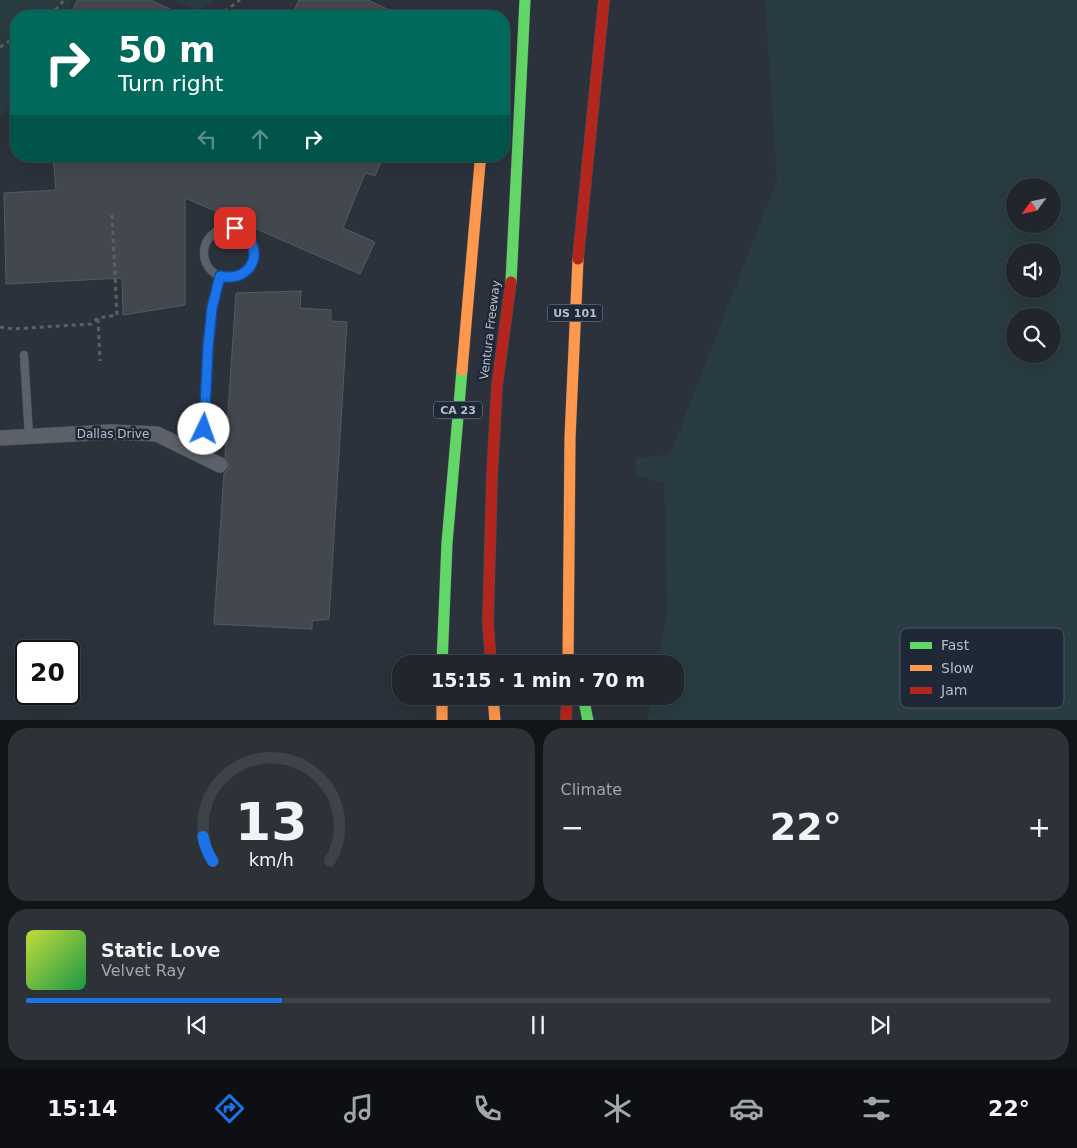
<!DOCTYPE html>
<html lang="en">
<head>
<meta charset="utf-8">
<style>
	body { margin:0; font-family:"DejaVu Sans",sans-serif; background:#2d3238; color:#f1f3f6; height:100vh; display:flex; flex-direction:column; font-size:19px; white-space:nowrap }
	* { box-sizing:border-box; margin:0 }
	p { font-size:16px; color:#a2a5a9 }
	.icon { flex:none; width:28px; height:28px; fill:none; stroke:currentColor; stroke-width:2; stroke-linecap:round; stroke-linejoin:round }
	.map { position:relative; height:720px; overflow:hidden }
	.side { display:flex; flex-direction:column; gap:8px; padding:8px; background:#121518; flex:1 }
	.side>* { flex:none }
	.top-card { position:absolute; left:10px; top:10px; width:500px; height:152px; border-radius:20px; box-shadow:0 5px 20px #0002,0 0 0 1px #3e4348; background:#00695c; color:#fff; overflow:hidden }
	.needle { width:32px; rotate:237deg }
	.tools { position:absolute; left:1006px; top:178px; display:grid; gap:10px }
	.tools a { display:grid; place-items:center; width:55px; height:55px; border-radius:50%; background:#21262c; box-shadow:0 5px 20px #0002,0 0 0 1px #3e4348; font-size:25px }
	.speed { position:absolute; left:15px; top:640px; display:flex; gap:10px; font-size:25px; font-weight:700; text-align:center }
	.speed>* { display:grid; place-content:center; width:65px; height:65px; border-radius:50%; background:#21262c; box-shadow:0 5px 20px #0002,0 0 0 1px #3e4348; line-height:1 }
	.speed .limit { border:2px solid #111; border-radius:8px; background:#fff; color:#111 }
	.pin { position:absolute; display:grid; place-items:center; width:42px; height:42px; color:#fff; margin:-21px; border-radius:10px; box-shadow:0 2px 8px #0006 }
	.me { position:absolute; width:55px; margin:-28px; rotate:3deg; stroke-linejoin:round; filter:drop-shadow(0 0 4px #0008) }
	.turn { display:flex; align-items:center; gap:18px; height:105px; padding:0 25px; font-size:22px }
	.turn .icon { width:65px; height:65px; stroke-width:2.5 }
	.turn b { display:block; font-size:35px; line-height:42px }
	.lanes { display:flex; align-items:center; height:48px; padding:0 25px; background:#0003; justify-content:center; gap:25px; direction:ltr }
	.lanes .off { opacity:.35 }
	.big { font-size:38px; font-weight:800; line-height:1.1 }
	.side .tile { flex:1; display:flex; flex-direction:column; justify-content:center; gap:8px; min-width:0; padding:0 18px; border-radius:20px; background:#2d3238 }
	.side .dial { align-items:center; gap:0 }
	.dial svg { height:130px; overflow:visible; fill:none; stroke:#3e4348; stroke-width:7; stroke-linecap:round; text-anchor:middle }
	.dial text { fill:#f1f3f6; stroke:none }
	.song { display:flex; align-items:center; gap:15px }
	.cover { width:60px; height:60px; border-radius:8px; background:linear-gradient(135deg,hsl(70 70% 55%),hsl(140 70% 35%)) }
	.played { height:5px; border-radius:2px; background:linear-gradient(90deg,#1a73e8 25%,#3e4348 25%) }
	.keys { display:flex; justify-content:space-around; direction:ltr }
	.heat { display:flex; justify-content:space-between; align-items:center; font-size:28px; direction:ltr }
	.side .tiles { flex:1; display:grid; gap:8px; grid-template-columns:1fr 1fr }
	.tile:last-child { grid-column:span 2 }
	.trip { position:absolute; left:392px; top:655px; width:292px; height:50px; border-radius:20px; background:#21262c; box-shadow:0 5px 20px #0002,0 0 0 1px #3e4348; font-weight:800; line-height:50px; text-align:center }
	.tab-bar { display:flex; height:80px; justify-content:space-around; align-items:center; background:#0d0f12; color:#a2a5a9 }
	.tab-bar .icon { width:35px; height:35px }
	.tab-bar .active { color:#1a73e8 }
	.tab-bar b { font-size:22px; color:#f1f3f6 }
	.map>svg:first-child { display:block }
	.green { fill:#293c41; fill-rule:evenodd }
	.building { fill:#43484f; stroke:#545a63 }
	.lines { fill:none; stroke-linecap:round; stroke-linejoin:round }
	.lane-casing { stroke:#4a4e55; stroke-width:9 }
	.street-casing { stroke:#4a4e55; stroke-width:16 }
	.fast-casing { stroke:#494e57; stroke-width:12 }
	.slow-casing { stroke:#494e57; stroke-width:12 }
	.jam-casing { stroke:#494e57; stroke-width:12 }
	.path { stroke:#5a6065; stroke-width:3; stroke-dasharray:4 4; stroke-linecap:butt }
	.lane { stroke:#5c6169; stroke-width:8 }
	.street { stroke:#5c6169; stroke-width:15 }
	.fast { stroke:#63d668; stroke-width:11 }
	.slow { stroke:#ff974d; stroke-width:11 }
	.jam { stroke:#b3261e; stroke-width:11 }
	.route-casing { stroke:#114b97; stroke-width:12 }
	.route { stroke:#1a73e8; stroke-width:9 }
	.labels { text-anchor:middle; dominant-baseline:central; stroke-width:5; stroke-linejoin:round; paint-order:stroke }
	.shield { fill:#1f2836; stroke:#89919e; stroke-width:1 }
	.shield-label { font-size:11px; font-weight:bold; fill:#b7becb }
	.street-label { font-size:12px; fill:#b7becb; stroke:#1f2836 }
	.key { fill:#1f2836; stroke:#4d5563; stroke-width:1 }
	.key-label { font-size:14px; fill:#b7becb }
</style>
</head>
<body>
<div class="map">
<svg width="1077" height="721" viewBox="0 0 1077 721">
	<rect width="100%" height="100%" fill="#2c323b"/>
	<g class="green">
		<polygon points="0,0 72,0 65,16 16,16 16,104 0,117"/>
		<polygon points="174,0 215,0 199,11"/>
		<path d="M765 0H1077V720L649 721 648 719 652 696H676V664H658L667 613 664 483 636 475V458L670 455 777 180ZM1015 186H1052V224H1015ZM1015 251H1052V289H1015ZM1015 316H1052V354H1015Z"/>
	</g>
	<g class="building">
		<polygon points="77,0 150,0 186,16 70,16"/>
		<polygon points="299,0 368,0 402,16 291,16"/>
		<polygon points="53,156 384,156 375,176 365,173 343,228 375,242 360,274 185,198 185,305 123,315 122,278 6,284 4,193 56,190"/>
		<polygon points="301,291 300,308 331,310 331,321 347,322 329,619 312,621 312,629 214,624 224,473 228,470 229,465 225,457 236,293"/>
	</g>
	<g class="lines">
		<defs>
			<g id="lane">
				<circle cx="229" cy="253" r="25"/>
				<polyline points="24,355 29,436"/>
				<polyline points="190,449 204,429 207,347 212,308 220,276"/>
			</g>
			<polyline id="street" points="0,438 110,432 157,434 220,465"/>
			<g id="fast">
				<polyline points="511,282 525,0"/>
				<polyline points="442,664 447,543 462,370"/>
				<polyline points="583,696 588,721"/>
			</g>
			<g id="slow">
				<polyline points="462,370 480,163 482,156"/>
				<polyline points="568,664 570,438 578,259"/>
				<polyline points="442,696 442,721"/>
				<polyline points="493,696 495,721"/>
			</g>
			<g id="jam">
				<polyline points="578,259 604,0"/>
				<polyline points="491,664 488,622 492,476 497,386 511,282"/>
				<polyline points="566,721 567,696"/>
			</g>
		</defs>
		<use href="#lane" class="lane-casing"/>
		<use href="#street" class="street-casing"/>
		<use href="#fast" class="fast-casing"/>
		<use href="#slow" class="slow-casing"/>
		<use href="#jam" class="jam-casing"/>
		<g class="path">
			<polyline points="50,16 64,0"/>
			<polyline points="218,16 240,0"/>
			<polyline points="0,47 16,37"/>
			<polyline points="98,319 100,361"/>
			<polyline points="0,327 13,329 91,324 98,318 117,315 112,214"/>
		</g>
		<use href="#lane" class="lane"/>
		<use href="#street" class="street"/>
		<use href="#fast" class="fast"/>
		<use href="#slow" class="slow"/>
		<use href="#jam" class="jam"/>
	</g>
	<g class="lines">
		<defs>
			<path id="route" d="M204 429 208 347 212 308 220 276C255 284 268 243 235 228"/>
		</defs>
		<use href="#route" class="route-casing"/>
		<use href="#route" class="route"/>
	</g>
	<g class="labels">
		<g class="shield">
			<rect x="547.5" y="304.5" width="55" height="17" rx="4"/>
			<rect x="434" y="401.5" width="48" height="17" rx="4"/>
		</g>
		<g class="shield-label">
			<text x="575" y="313">US 101</text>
			<text x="458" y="410">CA 23</text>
		</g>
		<g class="street-label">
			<text transform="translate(490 330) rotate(-83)">Ventura Freeway</text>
			<text x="113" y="434">Dallas Drive</text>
		</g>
	</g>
	<rect x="900" y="628" width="164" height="80" rx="8" class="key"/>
	<rect x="910" y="642" width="22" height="7" fill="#63d668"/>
	<rect x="910" y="665" width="22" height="6" fill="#ff974d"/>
	<rect x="910" y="687" width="22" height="7" fill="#b3261e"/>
	<g class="key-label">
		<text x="941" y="650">Fast</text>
		<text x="941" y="673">Slow</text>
		<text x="941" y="695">Jam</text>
	</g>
</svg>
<div class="tools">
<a><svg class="needle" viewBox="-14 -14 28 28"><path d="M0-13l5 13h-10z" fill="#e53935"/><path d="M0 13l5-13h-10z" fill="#a2a5a9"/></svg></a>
<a><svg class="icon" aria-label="sound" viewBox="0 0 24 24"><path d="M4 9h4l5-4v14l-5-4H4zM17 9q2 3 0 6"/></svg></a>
<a><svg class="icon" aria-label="search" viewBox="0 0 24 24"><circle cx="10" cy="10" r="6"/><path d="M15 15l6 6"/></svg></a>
</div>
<div class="speed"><div class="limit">20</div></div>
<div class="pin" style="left:235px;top:228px;background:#d93025"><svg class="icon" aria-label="arrive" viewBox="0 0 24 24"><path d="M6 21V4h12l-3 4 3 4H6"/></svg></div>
<svg class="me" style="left:204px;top:429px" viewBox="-20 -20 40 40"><circle r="19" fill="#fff"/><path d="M0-13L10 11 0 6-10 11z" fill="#1a73e8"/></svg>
<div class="trip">15:15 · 1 min · 70 m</div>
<div class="top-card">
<div class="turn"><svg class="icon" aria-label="right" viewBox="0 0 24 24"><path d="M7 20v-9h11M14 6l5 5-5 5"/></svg><div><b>50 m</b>Turn right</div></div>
<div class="lanes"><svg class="icon off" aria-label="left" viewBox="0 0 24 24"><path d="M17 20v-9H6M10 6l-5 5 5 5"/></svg><svg class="icon off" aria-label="ahead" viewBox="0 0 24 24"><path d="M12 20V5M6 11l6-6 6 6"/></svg><svg class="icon" aria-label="right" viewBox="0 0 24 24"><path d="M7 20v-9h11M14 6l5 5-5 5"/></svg></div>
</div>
</div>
<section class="side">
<div class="tiles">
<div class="tile dial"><svg viewBox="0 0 100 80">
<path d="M14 69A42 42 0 1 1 86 69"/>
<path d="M14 69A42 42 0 0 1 8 54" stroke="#1a73e8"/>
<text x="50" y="56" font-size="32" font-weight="700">13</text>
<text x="50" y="72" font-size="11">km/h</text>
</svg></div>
<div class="tile"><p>Climate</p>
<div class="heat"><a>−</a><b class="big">22°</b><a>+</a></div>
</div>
<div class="tile">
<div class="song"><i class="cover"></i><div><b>Static Love</b><p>Velvet Ray</p></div></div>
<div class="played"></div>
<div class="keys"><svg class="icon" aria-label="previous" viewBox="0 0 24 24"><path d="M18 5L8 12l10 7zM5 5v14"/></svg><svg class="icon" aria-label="pause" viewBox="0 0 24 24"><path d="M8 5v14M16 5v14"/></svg><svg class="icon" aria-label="next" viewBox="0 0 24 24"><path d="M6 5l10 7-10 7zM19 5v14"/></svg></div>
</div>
</div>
</section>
<nav class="tab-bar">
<b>15:14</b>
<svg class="icon active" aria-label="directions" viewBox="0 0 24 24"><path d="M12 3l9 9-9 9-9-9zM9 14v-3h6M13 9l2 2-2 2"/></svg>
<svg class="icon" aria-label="music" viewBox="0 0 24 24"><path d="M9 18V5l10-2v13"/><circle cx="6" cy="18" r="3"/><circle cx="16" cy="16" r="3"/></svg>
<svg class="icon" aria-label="phone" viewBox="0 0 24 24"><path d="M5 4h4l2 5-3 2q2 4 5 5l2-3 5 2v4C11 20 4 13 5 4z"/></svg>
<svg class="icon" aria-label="climate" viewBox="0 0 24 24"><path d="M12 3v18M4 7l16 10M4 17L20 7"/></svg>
<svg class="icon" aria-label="car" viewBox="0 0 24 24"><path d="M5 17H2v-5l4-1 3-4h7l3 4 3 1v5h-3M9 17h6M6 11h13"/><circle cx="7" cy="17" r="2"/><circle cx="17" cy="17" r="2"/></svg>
<svg class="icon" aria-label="filters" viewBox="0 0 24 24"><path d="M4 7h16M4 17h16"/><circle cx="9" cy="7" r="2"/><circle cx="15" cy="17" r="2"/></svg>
<b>22°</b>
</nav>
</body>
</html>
